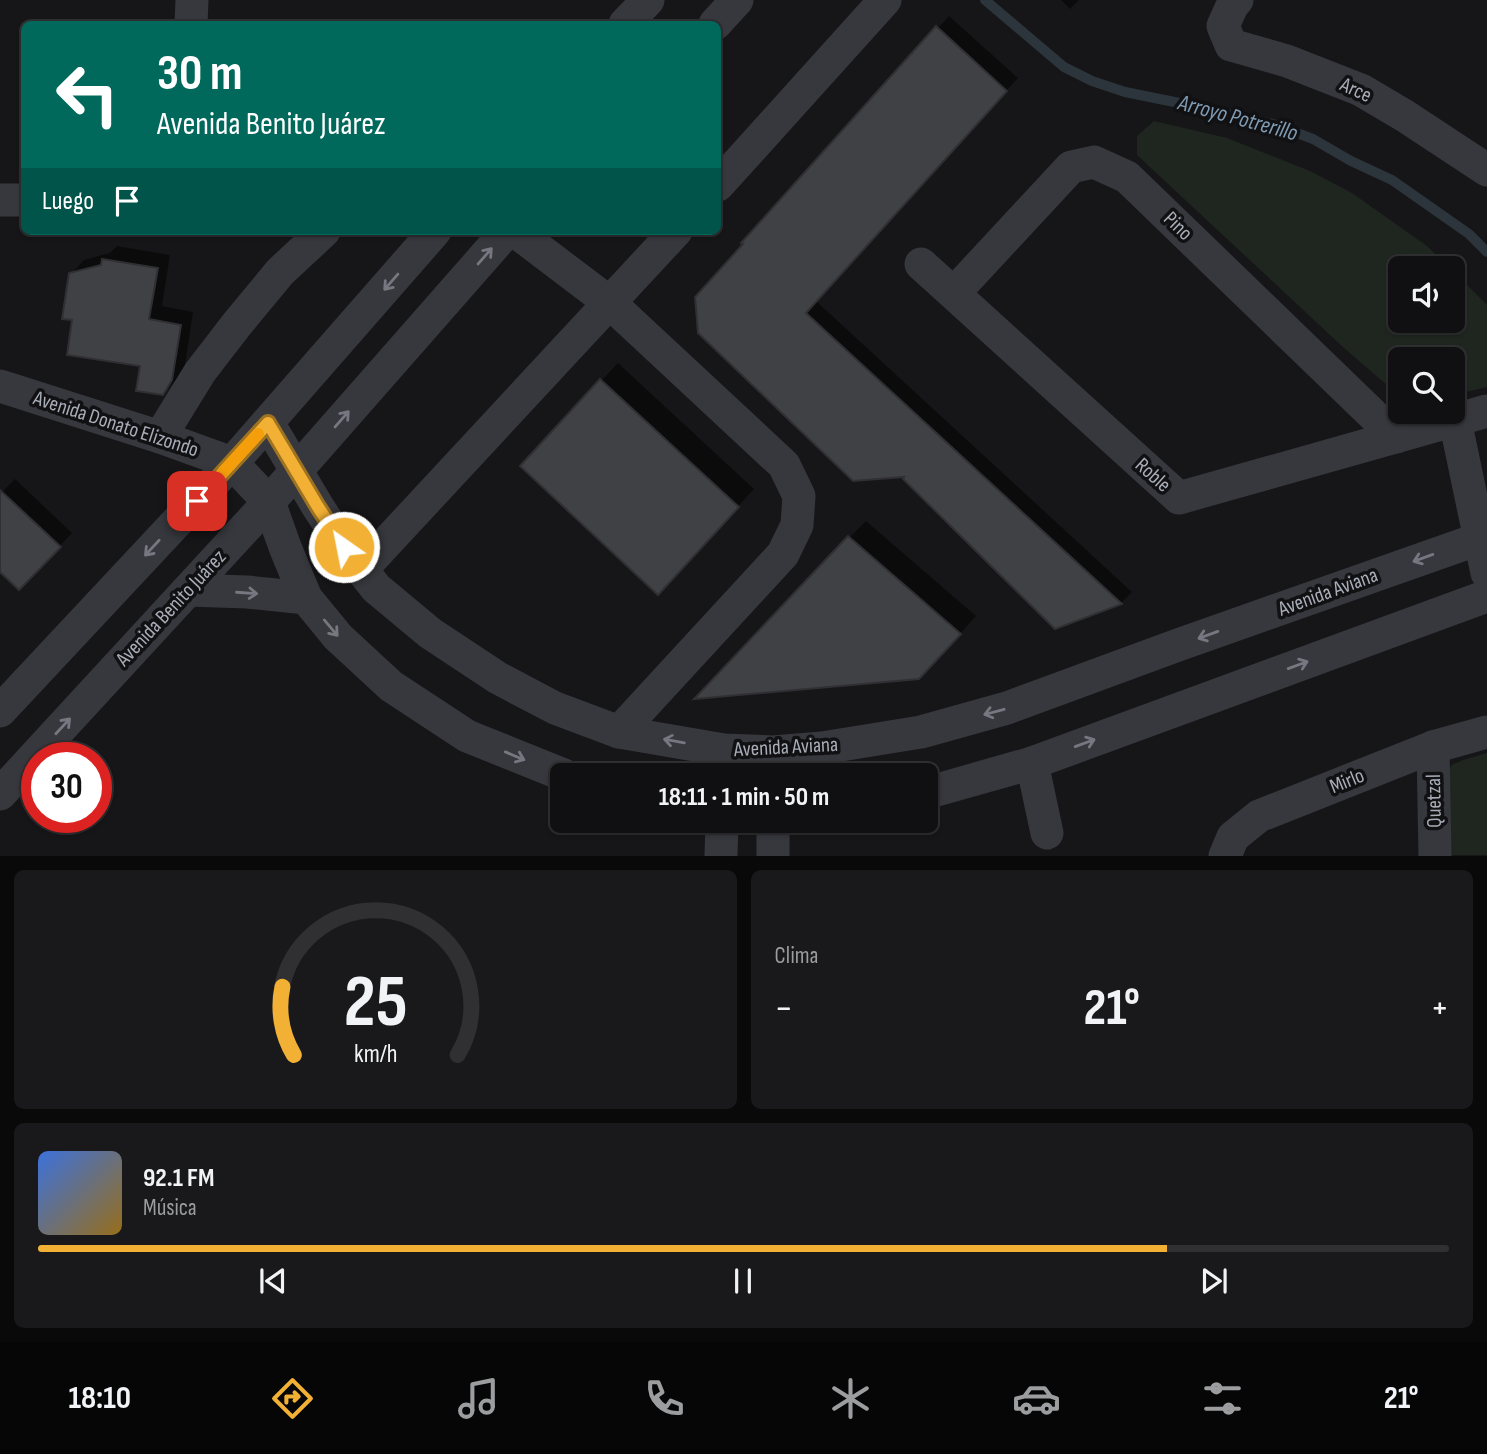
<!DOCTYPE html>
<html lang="es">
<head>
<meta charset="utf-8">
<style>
	body { margin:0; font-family:"Sofia Sans Condensed",sans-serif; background:#19191b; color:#f1f3f6; height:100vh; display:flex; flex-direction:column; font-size:26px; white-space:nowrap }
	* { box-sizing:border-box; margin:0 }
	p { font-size:23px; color:#9c9d9f }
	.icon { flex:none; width:38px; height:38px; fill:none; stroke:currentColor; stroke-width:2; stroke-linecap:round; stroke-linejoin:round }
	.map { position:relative; height:856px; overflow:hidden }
	.drawer { display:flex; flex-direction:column; gap:14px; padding:14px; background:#09090a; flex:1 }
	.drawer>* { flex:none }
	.banner { position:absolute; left:21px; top:21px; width:700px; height:214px; border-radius:10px; box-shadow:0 2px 5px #0004,0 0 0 2px #303032; background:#00695c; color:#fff; overflow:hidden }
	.tools { position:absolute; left:1388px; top:256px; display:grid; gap:14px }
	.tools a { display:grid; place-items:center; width:77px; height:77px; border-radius:10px; background:#101012; box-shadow:0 2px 5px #0004,0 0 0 2px #303032; font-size:35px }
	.speed { position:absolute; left:21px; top:742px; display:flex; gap:14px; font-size:35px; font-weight:700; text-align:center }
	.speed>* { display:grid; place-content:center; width:91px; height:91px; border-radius:50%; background:#101012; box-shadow:0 2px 5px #0004,0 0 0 2px #303032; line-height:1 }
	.speed .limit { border:10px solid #d22; background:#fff; color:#111 }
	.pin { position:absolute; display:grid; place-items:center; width:60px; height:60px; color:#fff; margin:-30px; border-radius:14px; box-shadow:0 4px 10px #0006 }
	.me { position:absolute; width:77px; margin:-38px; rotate:327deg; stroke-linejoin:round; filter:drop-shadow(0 0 5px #0008) }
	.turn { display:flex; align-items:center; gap:24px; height:147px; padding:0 21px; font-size:32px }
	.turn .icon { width:91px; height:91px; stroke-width:2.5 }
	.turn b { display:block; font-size:49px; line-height:60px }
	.then { display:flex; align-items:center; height:66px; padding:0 21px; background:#0003; gap:14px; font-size:26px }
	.big { font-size:52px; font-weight:700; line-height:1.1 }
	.drawer .card { flex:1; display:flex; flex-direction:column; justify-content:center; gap:10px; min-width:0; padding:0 24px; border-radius:10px; background:#19191b }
	.drawer .dial { align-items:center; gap:0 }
	.dial svg { height:182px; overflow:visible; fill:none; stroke:#303032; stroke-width:7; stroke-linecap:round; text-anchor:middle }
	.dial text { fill:#f1f3f6; stroke:none }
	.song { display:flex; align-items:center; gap:21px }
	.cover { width:84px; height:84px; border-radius:10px; background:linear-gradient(135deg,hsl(220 70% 55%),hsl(40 70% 35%)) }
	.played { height:7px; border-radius:4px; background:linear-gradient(90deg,#f2b134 80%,#303032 80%) }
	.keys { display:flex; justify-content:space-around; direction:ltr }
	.heat { display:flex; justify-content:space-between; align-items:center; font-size:38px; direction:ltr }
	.drawer .tiles { flex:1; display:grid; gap:14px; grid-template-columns:1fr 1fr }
	.card:last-child { grid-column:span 2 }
	.trip { position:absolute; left:550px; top:763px; width:388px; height:70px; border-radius:10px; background:#101012; box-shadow:0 2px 5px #0004,0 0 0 2px #303032; font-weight:700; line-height:70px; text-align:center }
	.dock { display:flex; height:112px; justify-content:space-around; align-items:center; background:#060607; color:#9c9d9f }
	.dock .icon { width:49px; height:49px }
	.dock .current { color:#f2b134 }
	.dock b { font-size:32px; color:#f1f3f6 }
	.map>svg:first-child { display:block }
	.green { fill:#1e261f }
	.shadow { fill:#0007 }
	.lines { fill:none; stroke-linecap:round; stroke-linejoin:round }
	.stream { stroke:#2c353c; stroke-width:10 }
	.building { fill:#404145; stroke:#303034; stroke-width:2 }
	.minor { stroke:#37383d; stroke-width:33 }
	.oneway { stroke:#757881 }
	.route-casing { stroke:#9d7322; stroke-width:18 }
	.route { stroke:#f2b134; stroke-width:12 }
	.slow { stroke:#f59e0b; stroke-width:12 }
	.labels { text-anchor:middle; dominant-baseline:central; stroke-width:7; stroke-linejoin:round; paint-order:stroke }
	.street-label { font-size:21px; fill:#a8adb8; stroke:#111113 }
	.water-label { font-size:23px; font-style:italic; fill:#7f9bb3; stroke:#111113 }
</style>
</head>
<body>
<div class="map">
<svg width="1487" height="856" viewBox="0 0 1487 856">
	<rect width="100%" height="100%" fill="#161618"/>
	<g class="green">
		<polygon points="1154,121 1227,138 1310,171 1352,193 1427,246 1450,268 1400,268 1400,320 1452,320 1453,271 1487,305 1487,387 1453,395 1452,359 1400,359 1400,395 1395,392 1344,348 1137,155 1137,136"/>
		<polygon points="1487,753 1487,855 1447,855 1445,775 1452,765 1463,760"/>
	</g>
	<g class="shadow">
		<polygon points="1061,0 1079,0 1070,9"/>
		<polygon points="949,16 1018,78 816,301 1132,592 1121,603 1055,627 909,475 744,243"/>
		<polygon points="117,246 170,255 162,306 193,312 185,365 176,380 163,393 142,365 74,319 71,274 84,260 110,253"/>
		<polygon points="618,363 754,489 674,576 522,466"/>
		<polygon points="15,479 72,533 32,575 0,570 0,498 2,492"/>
		<polygon points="866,521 976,616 936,660 849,538"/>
	</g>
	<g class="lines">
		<polyline class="stream" points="985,0 1064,67 1092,81 1125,92 1204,108 1239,117 1273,124 1313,139 1351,161 1392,180 1469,234 1487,252"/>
	</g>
	<g class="building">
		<polygon points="936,26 1007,91 806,313 1122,604 1055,629 903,479 904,477 853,481 698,333 695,297 743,244 741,243"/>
		<polygon points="102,259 158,268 149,319 181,325 172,380 163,395 136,391 140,366 67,355 72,320 62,319 69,273 101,265"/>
		<polygon points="600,379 739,507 658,595 520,466"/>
		<polygon points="0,490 61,547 19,590 0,572"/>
		<polygon points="848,536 961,634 919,679 694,699"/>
	</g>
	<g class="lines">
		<g class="minor">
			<polyline points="1237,0 1232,6 1223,26 1231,45 1287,61 1361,90 1405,116 1487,170"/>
			<polyline points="191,24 192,0"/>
			<polyline points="625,24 648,0"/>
			<polyline points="715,24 737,0"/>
			<polyline points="718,185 885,0"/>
			<polyline points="0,200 24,200"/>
			<polyline points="515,231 610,303 784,465 799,496 797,525 783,554 619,732"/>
			<polyline points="921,264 1179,498 1487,411"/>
			<polyline points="954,293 1071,167 1094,162 1127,177 1396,437"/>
			<polyline points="0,386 160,437 232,463 269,502 285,547 306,598 338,637 391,686 467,736 564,775"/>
			<polyline points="1455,420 1487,573"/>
			<polyline points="268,423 318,507 344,547 376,588 430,633 498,678 555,708 619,732 724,750 773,752 822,748 921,732 1007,708 1178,645 1487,536"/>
			<polyline points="160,437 200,372 237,324 280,272 324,231"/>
			<polyline points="362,569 676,231"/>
			<polyline points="188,590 247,592 306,598"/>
			<polyline points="0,711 232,463 435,231"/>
			<polyline points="1433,747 1435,856"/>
			<polyline points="1032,763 1047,833"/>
			<polyline points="926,792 937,790 1032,763 1487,596"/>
			<polyline points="0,794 269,502 507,231"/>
			<polyline points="721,856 722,821"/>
			<polyline points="773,856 773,821"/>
			<polyline points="1225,856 1233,837 1259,816 1433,747 1487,732"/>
		</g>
	</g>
	<defs><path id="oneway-shaft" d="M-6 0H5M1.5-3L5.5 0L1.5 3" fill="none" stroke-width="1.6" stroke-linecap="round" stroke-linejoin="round" transform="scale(1.75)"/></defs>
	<g class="oneway">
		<use href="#oneway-shaft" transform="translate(485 256) rotate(-49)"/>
		<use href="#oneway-shaft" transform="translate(391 282) rotate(131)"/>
		<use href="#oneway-shaft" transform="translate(342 419) rotate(-49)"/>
		<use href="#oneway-shaft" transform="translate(152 548) rotate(133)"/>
		<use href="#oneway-shaft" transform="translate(1423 558) rotate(160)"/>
		<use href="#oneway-shaft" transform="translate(247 593) rotate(4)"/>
		<use href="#oneway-shaft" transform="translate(331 628) rotate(50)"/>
		<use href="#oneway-shaft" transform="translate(1208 635) rotate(160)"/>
		<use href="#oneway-shaft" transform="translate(1298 665) rotate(-20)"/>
		<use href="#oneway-shaft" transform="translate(994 712) rotate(165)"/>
		<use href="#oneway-shaft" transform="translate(63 726) rotate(-47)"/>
		<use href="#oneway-shaft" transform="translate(674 741) rotate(-170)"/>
		<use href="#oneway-shaft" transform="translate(1085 743) rotate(-20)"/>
		<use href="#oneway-shaft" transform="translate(515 756) rotate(23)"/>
	</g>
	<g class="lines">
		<defs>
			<polyline id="route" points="197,501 268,423 318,507 344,547"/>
		</defs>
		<use href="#route" class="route-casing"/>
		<use href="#route" class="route"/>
		<polyline class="slow" points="224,471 258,434"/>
	</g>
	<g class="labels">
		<g class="street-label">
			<text transform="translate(1356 90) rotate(25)">Arce</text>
			<text transform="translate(1178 226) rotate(44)">Pino</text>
			<text transform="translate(116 424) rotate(18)">Avenida Donato Elizondo</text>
			<text transform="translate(1153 475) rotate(42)">Roble</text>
			<text transform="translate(1328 592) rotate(-20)">Avenida Aviana</text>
			<text transform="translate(171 608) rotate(-47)">Avenida Benito Juárez</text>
			<text transform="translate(786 747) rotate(-3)">Avenida Aviana</text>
			<text transform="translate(1347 781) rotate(-22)">Mirlo</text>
			<text transform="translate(1434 801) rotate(-91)">Quetzal</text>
		</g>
		<g class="water-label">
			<text transform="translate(1238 118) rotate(15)">Arroyo Potrerillo</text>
		</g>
	</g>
</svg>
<div class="tools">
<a><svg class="icon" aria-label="sound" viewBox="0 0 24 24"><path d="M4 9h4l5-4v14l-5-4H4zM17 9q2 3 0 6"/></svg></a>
<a><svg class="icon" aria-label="search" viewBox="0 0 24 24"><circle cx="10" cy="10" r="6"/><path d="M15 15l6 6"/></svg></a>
</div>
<div class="speed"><div class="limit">30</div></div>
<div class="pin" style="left:197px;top:501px;background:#d93025"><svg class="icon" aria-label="arrive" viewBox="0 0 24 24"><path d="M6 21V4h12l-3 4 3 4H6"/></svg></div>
<svg class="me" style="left:344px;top:547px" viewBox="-20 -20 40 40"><circle r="17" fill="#f2b134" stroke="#fff" stroke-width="3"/><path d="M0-11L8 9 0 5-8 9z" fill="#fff"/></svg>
<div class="trip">18:11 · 1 min · 50 m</div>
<div class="banner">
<div class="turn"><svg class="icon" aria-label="left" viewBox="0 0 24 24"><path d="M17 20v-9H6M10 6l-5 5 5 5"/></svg><div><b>30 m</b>Avenida Benito Juárez</div></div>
<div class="then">Luego<svg class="icon" aria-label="arrive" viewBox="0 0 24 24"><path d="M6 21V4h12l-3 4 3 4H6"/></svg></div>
</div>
</div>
<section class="drawer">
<div class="tiles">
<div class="card dial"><svg viewBox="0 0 100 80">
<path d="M14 69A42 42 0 1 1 86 69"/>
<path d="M14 69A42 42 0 0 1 9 39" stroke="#f2b134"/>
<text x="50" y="56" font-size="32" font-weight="700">25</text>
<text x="50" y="72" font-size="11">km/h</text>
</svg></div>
<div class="card"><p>Clima</p>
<div class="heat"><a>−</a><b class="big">21°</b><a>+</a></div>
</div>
<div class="card">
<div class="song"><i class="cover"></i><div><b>92.1 FM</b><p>Música</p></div></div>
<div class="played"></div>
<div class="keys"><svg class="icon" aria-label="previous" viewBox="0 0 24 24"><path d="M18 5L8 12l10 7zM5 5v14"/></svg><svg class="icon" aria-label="pause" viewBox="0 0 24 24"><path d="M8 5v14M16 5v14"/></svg><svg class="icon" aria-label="next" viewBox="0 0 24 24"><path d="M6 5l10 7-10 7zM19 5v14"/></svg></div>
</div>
</div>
</section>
<nav class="dock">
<b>18:10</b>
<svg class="icon current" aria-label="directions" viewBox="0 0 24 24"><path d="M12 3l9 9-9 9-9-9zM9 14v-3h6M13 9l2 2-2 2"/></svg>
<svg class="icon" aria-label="music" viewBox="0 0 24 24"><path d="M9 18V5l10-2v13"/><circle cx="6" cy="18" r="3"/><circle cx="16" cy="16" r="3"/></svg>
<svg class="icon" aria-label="phone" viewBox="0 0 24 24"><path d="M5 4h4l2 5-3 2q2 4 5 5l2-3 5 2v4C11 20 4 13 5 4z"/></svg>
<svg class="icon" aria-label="climate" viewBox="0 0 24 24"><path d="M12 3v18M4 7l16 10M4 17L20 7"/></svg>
<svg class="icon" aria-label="car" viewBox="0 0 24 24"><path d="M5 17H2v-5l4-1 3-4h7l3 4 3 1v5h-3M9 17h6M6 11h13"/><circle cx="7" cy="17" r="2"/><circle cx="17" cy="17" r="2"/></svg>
<svg class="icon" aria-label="filters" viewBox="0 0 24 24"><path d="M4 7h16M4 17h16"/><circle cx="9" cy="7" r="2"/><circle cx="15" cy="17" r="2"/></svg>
<b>21°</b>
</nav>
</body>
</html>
